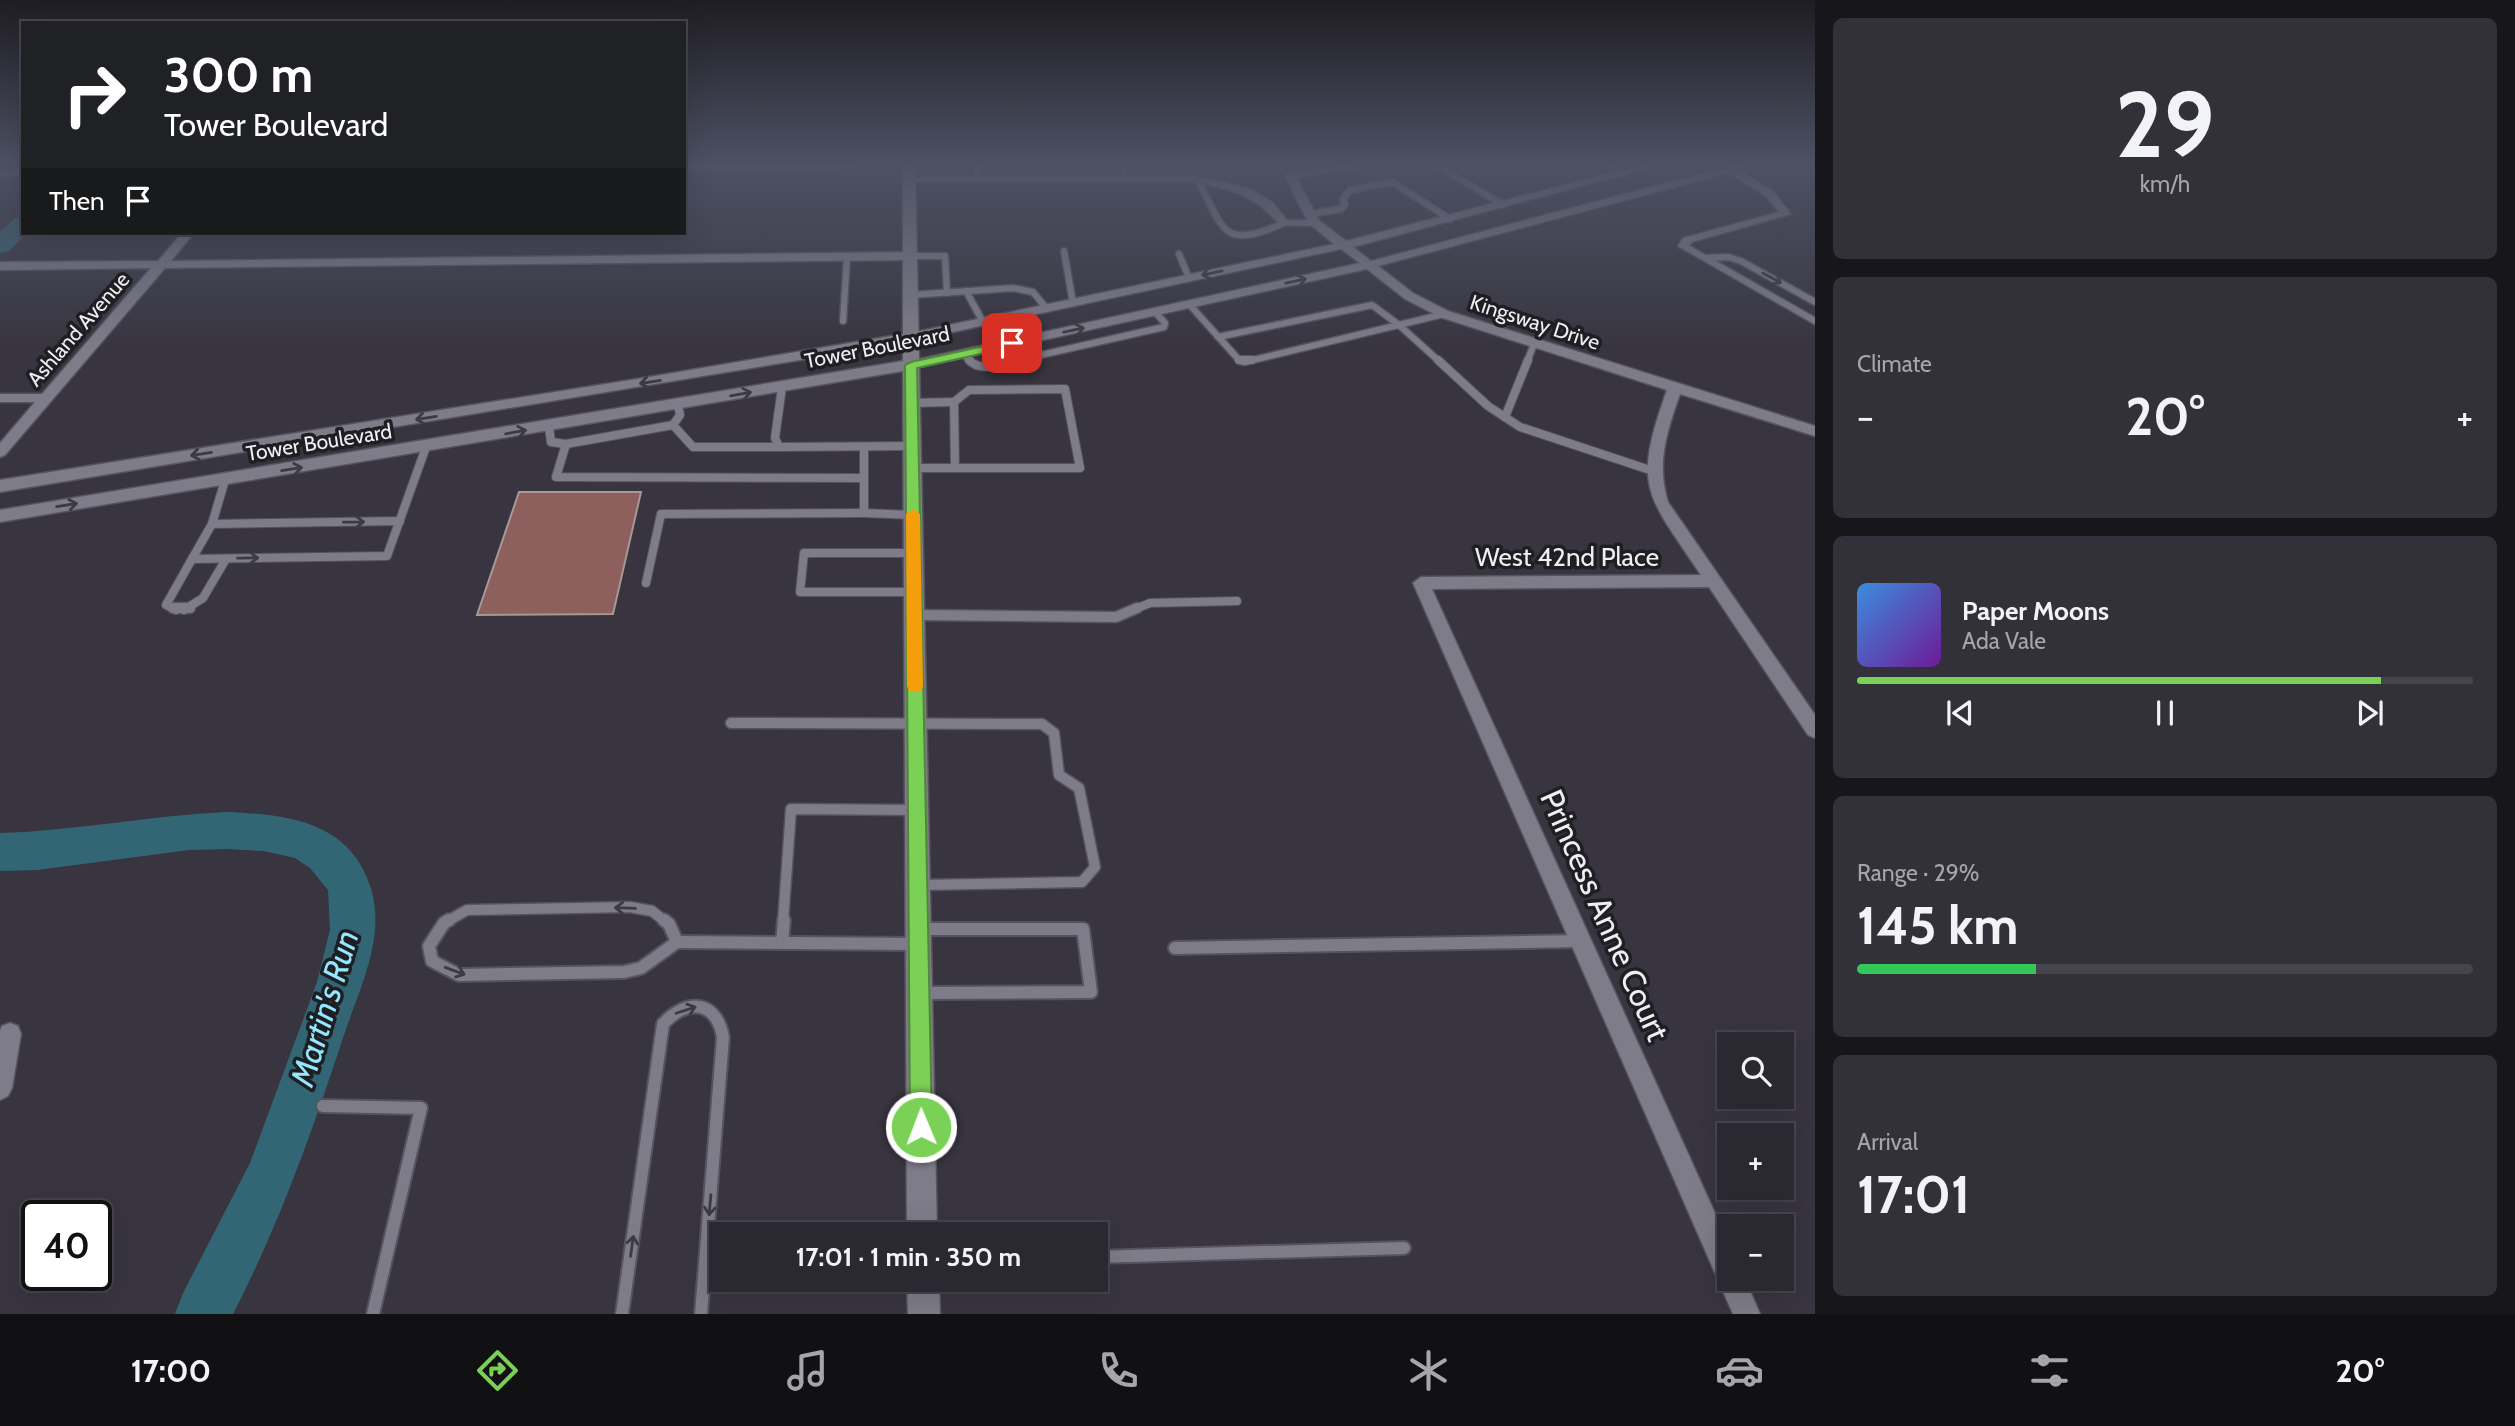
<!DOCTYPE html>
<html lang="en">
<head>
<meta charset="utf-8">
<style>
	body { margin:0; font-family:Cabin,sans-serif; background:#323038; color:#f1f3f6; height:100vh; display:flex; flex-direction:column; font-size:26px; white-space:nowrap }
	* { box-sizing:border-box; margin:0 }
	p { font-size:23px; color:#a5a6ab }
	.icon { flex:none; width:38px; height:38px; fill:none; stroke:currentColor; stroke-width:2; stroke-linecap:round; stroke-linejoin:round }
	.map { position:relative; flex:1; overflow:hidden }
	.sheet { display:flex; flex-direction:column; gap:18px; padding:18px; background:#17161a; width:700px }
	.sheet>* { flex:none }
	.top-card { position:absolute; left:21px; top:21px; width:665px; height:214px; border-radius:0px; box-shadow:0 7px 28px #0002,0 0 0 2px #46444c; background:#202124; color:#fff; overflow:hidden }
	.fabs { position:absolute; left:1717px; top:1032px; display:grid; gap:14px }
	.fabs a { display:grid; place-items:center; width:77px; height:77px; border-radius:0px; background:#2a2830; box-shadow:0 7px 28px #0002,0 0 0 2px #46444c; font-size:35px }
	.speed { position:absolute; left:21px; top:1200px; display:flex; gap:14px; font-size:35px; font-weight:700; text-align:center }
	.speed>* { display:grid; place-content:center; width:91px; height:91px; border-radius:50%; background:#2a2830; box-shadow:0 7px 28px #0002,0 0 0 2px #46444c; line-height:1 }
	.speed .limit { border:4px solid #111; border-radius:10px; background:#fff; color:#111 }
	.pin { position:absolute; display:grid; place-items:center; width:60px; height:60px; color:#fff; margin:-30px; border-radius:14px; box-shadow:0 4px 10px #0006 }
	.me { position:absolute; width:77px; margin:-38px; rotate:359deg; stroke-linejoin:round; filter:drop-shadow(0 0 5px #0008) }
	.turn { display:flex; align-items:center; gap:24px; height:147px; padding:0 28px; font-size:32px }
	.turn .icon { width:91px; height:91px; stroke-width:2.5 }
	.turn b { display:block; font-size:49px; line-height:60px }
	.then { display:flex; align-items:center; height:66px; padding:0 28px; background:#0003; gap:14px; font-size:26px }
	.big { font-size:52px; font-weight:800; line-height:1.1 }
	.sheet .widget { flex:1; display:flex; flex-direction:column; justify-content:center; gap:10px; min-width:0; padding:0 24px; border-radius:10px; background:#323038 }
	.sheet .dial { align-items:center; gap:0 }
	.dial b { font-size:91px; line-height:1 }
	.song { display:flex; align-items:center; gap:21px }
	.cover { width:84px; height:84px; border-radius:10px; background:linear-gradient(135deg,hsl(210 70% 55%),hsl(280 70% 35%)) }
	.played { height:7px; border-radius:4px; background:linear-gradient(90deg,#7bd156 85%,#46444c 85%) }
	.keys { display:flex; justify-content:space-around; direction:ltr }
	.heat { display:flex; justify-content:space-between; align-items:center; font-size:38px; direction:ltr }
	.charge { height:10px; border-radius:5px; background:linear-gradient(90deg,#34c759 29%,#46444c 0) }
	.trip { position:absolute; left:709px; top:1222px; width:399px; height:70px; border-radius:0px; background:#2a2830; box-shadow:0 7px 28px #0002,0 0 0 2px #46444c; font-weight:800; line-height:70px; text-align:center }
	.menu { display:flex; height:112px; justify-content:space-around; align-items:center; background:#111013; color:#a5a6ab }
	.menu .icon { width:49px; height:49px }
	.menu .current { color:#7bd156 }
	.menu b { font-size:32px; color:#f1f3f6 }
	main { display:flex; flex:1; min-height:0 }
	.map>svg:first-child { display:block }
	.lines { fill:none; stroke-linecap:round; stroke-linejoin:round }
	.river { fill:#336674; fill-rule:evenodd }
	.building { fill:#8d605d; stroke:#a79795; stroke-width:2 }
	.service-far3-casing { stroke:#55535d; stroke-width:9 }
	.service-far2-casing { stroke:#55535d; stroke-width:10 }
	.service-far1-casing { stroke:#55535d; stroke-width:13 }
	.service-casing { stroke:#55535d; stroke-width:16 }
	.minor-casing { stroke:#55535d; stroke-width:3 }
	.tertiary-casing { stroke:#55535d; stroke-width:3 }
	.service-far3 { stroke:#7f7c89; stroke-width:6 }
	.service-far2 { stroke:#7f7c89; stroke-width:8 }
	.service-far1 { stroke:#7f7c89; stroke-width:10 }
	.service { stroke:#7f7c89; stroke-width:12 }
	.minor { fill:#7f7c89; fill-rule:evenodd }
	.tertiary { fill:#7f7c89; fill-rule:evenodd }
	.oneway { stroke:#3c3a42 }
	.route { fill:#7bd156; stroke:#508838; stroke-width:2 }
	.slow { fill:#f59e0b }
	.labels { text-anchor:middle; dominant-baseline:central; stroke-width:7; stroke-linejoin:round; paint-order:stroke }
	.far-street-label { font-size:21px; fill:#efeef5; stroke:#1f1e23 }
	.street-label { font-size:26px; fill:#efeef5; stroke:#1f1e23 }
	.near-street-label { font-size:32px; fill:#efeef5; stroke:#1f1e23 }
	.near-water-label { font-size:33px; font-style:italic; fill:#92e8ff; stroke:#1f1e23 }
</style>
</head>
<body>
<main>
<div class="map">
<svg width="1815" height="1314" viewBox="0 0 1815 1314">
	<rect width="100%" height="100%" fill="#383540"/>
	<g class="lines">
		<g class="river">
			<polygon points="23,216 23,233 27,233 9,251 0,253 0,232 15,218"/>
			<path d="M227 812C274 814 333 818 360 864 372 884 377 906 375 930 372 965 356 999 345 1032 313 1129 280 1223 233 1314H175L183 1293 250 1163 317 982 330 930 328 890 310 868 295 858 264 851 227 849 189 850 37 870 0 871V833C76 831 151 815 227 812Z"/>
		</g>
	</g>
	<polygon class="building" points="519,492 641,492 613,614 477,615"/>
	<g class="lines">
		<defs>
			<g id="service-far3">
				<polyline points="1120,164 1126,179"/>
				<polyline points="1435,164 1503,205"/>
				<polyline points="1606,164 1623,174"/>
				<polyline points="1290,176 1361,164"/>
				<polyline points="976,179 978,167 991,164"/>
				<path d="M1197 179C1225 229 1220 251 1284 223"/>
				<polyline points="1310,214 1341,209 1345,205 1343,199 1350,190 1392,182 1450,219"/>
				<polyline points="1684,246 1815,321"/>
				<polyline points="1064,251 1073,303"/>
				<polyline points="1179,254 1189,278"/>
				<polyline points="910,256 945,256 947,293"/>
				<polyline points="1706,258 1728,257 1741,261 1815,302"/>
				<polyline points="966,291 983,322"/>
				<polyline points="910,295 1013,288 1033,292 1047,309"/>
				<polyline points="1189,304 1240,361 1245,362 1444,314"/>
				<polyline points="843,321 847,257"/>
				<polyline points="1218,337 1372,305 1399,325 1440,362"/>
				<polyline points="964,354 970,362"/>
				<polyline points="1010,362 1164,327 1165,323 1155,312"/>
				<polyline points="1527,362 1534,344"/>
			</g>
			<g id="service-far2">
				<path d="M969 360C981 373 1002 364 1018 360"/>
				<polyline points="1239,360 1252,360"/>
				<polyline points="1438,360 1488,406 1520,427 1653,471"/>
				<polyline points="782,387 775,438 779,447 911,446"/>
				<polygon points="1065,389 1080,468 955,468 954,402 969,390"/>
				<polyline points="911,403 954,402"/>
				<polyline points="1505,417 1528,360"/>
				<polyline points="673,425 693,447 779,447"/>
				<polyline points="549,427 551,442 566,444 673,425 680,415 678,405"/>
				<polyline points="566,444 556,477 863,478"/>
				<polyline points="864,447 864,513 913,515"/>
				<polyline points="912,468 955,468"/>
				<polyline points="225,480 212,524 192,559 387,556 426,447"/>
				<polyline points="212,524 400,521"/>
				<polyline points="913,553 804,553 800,592 914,592"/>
				<polyline points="646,583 661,514 864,513"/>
				<polyline points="176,610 166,605 192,559"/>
				<polyline points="184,610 203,598 226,559"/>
				<polyline points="1133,610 1150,603 1237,601"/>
			</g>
			<g id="service-far1">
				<polyline points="173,608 190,608"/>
				<polyline points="914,615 1116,617 1137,608"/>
				<polyline points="731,723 1042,724 1054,733 1059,775 1079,788 1095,867 1082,882 920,885"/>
				<polyline points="446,922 467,910 630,907 652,911 666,922"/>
				<polyline points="783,922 791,809 915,810"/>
			</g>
			<g id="service">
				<polyline points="449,920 444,923 429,946 432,961 459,975 624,972 641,968 677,942"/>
				<polyline points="664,920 669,924 677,942"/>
				<polyline points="921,929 1083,929 1091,992 921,993"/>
				<polyline points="677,942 917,944"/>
				<polyline points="782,943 784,920"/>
				<polyline points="1175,948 1579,941"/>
				<polyline points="323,1106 421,1108 373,1314"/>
				<polyline points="1096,1257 1404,1248"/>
				<path d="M622 1314 663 1024C687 998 716 1000 723 1037L701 1314"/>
			</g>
			<g id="minor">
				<polygon points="684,164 914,164 909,167 684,170"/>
				<path d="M1646 164H1664L1353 247 1371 261 1738 164H1756L1739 170 1774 192 1791 214 1692 242 1688 248H1680L1678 246 1683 238 1779 212 1766 196 1728 173 1378 266 1413 293 1448 311 1815 426V436L1680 394C1667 431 1656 463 1668 502L1815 715V738L1808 735 1709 587 1432 589 1729 1244V1279H1745L1760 1314H1733L1413 583 1421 577 1701 575C1646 493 1632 488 1667 390L1440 317 1405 299 1367 269 911 369 904 365 911 361 1360 263 1341 249 911 341 904 337 906 334 1334 244 1312 226 1280 225C1254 195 1235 191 1197 182H909L904 179 905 177 1197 176 1248 188 1272 202 1287 220H1307L1285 176 1290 173 1295 176 1320 221 1346 241Z"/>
				<rect x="0" y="170" width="23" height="6"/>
				<polygon points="182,233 194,233 171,261 910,252 916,256 910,260 165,268 5,455 0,457 0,443 35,402 0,402 0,394 42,394 151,268 0,270 0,262 158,261"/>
				<polygon points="10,1023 18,1026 21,1034 12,1088 8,1096 0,1100 0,1031 2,1026"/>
			</g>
			<g id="tertiary">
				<polygon points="903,164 915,164 937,1234 907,1234 903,371 0,522 0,510 903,361 903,343 0,492 0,480 643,378 903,334"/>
				<polygon points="907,1279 939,1279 940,1314 908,1314"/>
			</g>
		</defs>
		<use href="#service-far3" class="service-far3-casing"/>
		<use href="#service-far2" class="service-far2-casing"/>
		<use href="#service-far1" class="service-far1-casing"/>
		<use href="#service" class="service-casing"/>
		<use href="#minor" class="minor-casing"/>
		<use href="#tertiary" class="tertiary-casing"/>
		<use href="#service-far3" class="service-far3"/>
		<use href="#service-far2" class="service-far2"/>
		<use href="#service-far1" class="service-far1"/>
		<use href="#service" class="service"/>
		<use href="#minor" class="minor"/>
		<use href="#tertiary" class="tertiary"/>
	</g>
	<defs><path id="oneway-shaft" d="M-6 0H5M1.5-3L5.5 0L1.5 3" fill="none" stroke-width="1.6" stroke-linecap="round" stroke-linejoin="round" transform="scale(1.75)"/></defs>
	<g class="oneway">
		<use href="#oneway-shaft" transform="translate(1212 273) rotate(168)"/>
		<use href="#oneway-shaft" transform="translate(1772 278) rotate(29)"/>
		<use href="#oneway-shaft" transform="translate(1296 281) rotate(-12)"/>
		<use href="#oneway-shaft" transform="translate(1074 330) rotate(-12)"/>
		<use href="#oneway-shaft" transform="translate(650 382) rotate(171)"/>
		<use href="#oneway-shaft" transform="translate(741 394) rotate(-10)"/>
		<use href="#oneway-shaft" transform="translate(426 418) rotate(171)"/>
		<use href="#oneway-shaft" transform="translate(516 432) rotate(-10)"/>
		<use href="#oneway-shaft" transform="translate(201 454) rotate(171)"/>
		<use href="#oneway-shaft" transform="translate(292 469) rotate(-9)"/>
		<use href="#oneway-shaft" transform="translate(67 505) rotate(-9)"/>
		<use href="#oneway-shaft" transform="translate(354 522) rotate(-1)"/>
		<use href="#oneway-shaft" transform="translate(248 558) rotate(-1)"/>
		<use href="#oneway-shaft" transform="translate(625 908) rotate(-178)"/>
		<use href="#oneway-shaft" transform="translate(455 971) rotate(20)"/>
		<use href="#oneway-shaft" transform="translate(686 1010) rotate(-18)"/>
		<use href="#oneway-shaft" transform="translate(710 1205) rotate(95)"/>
		<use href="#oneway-shaft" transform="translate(632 1246) rotate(-82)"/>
	</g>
	<linearGradient id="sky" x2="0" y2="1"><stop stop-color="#1f1d23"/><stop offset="0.47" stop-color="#4d5164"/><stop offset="1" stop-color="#4d5164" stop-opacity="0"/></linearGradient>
	<rect width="1815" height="348" fill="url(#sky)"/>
	<polygon class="route" points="1012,340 1017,343 1016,346 917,368 932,1127 929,1135 921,1138 913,1135 910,1127 905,365 911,362"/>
	<polygon class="slow" points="913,509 920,514 923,686 921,691 909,691 907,686 906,514"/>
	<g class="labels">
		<g class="far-street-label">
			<text transform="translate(1535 322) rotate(18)">Kingsway Drive</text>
			<text transform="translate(78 329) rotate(-49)">Ashland Avenue</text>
			<text transform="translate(877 347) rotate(-11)">Tower Boulevard</text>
			<text transform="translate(319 442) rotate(-9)">Tower Boulevard</text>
		</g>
		<g class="street-label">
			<text x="1567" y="557">West 42nd Place</text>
		</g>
		<g class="near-street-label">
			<text transform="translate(1605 915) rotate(66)">Princess Anne Court</text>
		</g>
		<g class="near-water-label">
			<text transform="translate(324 1008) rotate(-73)">Martin's Run</text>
		</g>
	</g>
</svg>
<div class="fabs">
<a><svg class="icon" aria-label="search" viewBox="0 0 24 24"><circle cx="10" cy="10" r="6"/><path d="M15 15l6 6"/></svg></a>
<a>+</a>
<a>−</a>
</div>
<div class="speed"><div class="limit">40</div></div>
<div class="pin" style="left:1012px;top:343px;background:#d93025"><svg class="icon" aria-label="arrive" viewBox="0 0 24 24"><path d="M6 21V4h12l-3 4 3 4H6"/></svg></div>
<svg class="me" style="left:921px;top:1127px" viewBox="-20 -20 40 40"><circle r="17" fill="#7bd156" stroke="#fff" stroke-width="3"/><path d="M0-11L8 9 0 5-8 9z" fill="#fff"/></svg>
<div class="trip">17:01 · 1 min · 350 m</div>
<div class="top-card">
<div class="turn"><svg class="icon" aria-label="right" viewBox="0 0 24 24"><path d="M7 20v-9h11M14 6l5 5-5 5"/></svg><div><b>300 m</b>Tower Boulevard</div></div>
<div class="then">Then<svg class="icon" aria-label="arrive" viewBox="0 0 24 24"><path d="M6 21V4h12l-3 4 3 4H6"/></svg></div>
</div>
</div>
<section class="sheet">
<div class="widget dial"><b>29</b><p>km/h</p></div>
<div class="widget"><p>Climate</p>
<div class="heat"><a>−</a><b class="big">20°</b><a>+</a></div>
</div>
<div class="widget">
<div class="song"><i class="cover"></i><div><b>Paper Moons</b><p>Ada Vale</p></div></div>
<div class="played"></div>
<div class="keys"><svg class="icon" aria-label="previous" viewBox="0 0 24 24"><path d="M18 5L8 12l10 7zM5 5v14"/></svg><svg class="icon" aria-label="pause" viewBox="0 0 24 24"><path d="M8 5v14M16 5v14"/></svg><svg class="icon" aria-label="next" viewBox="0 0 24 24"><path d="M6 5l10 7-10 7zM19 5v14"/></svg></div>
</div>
<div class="widget"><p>Range · 29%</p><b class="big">145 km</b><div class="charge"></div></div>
<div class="widget"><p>Arrival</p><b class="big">17:01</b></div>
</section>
</main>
<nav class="menu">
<b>17:00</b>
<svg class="icon current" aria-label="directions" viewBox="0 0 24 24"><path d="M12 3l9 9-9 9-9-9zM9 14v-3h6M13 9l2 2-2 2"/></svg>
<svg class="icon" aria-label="music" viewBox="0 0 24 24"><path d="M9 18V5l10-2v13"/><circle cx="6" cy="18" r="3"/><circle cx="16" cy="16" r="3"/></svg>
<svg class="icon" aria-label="phone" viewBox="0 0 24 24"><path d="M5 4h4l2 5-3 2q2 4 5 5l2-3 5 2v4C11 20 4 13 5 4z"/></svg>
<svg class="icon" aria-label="climate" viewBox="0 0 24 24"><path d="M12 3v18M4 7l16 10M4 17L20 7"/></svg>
<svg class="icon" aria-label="car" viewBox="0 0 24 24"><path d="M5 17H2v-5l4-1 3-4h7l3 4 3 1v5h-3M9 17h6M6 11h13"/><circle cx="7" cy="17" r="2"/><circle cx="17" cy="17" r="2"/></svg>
<svg class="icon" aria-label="filters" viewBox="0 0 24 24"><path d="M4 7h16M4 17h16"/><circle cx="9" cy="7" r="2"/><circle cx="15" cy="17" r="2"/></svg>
<b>20°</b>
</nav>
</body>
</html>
